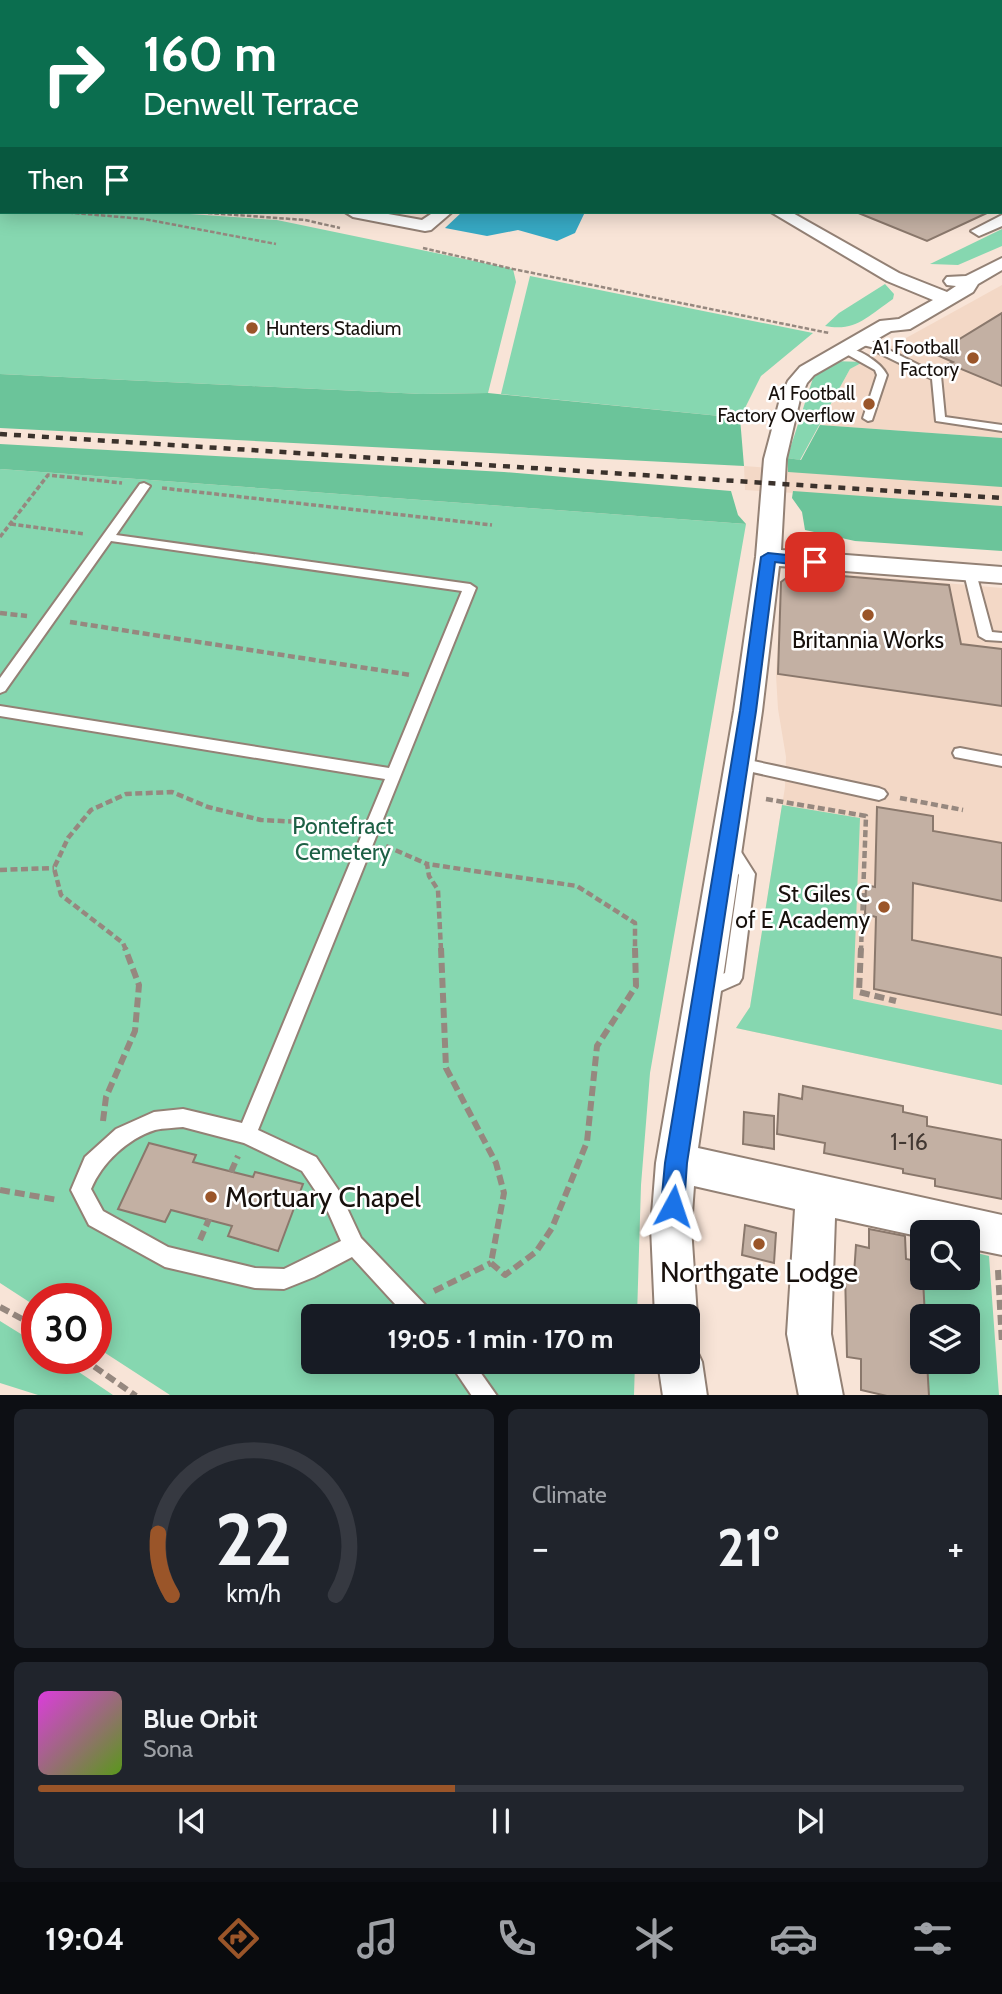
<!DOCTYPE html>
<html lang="en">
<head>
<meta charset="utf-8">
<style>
	body { margin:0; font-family:Cabin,sans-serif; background:#20242c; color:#f1f3f6; height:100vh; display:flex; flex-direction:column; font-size:26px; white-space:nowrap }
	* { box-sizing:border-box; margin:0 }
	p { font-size:23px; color:#9ea1a6 }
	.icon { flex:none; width:38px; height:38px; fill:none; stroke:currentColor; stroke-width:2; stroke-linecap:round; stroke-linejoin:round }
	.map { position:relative; height:1395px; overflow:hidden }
	.panel { display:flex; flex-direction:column; gap:14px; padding:14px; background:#0d0f14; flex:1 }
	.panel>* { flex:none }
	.top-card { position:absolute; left:0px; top:0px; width:1003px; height:214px; box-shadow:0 4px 18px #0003; background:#0b6e4f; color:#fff; overflow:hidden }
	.buttons { position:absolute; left:910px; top:1220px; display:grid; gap:14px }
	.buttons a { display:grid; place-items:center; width:70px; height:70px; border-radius:10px; background:#171b24; box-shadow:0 4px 18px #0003; font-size:35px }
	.speed { position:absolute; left:21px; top:1283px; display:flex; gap:14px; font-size:35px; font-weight:700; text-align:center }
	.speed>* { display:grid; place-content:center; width:91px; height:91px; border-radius:50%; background:#171b24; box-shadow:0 4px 18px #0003; line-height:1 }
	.speed .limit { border:10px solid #d22; background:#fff; color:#111 }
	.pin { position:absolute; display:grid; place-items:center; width:60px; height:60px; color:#fff; margin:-30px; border-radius:14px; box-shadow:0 4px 10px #0006 }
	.me { position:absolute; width:77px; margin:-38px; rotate:5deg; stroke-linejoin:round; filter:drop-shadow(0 0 5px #0008) }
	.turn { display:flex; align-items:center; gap:24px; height:147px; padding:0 28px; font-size:32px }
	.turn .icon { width:91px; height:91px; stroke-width:2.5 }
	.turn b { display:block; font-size:49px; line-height:60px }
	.then { display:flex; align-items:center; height:66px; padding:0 28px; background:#0003; gap:14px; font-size:26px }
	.big { font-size:52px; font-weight:700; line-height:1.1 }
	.panel .widget { flex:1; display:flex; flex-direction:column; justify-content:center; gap:10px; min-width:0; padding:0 24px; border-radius:10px; background:#20242c }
	.panel .dial { align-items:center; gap:0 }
	.dial svg { height:182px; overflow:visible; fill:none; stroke:#363941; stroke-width:7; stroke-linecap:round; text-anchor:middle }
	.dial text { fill:#f1f3f6; stroke:none }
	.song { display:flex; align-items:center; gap:21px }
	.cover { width:84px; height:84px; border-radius:10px; background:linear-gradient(135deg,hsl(300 70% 55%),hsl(90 70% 35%)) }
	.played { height:7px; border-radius:4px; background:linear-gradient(90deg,#9a5529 45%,#363941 45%) }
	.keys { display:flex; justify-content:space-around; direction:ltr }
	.heat { display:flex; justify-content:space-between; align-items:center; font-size:38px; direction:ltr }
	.panel .tiles { flex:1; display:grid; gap:14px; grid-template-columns:1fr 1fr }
	.widget:last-child { grid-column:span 2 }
	.trip { position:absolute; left:301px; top:1304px; width:399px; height:70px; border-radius:10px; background:#171b24; box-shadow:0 4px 18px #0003; font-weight:700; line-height:70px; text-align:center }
	.tab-bar { display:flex; height:112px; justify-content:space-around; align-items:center; background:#090b0e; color:#9ea1a6 }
	.tab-bar .icon { width:49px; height:49px }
	.tab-bar .selected { color:#9a5529 }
	.tab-bar b { font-size:32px; color:#f1f3f6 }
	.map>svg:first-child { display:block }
	.built { fill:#f3d8c6 }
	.green { fill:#86d7b0 }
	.forest { fill:#6bc49a }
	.water { fill:#37a9c4 }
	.building { fill:#c3b0a3; stroke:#8a786c; stroke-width:2 }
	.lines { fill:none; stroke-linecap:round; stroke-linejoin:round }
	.service-casing { stroke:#938175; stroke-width:4 }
	.minor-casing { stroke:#938175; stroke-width:4 }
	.tertiary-casing { stroke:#938175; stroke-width:3 }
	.path-far4 { stroke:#96887f; stroke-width:2; stroke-dasharray:3.5 2; stroke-linecap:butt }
	.path-far3 { stroke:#96887f; stroke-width:2.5; stroke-dasharray:4.5 2; stroke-linecap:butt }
	.path-far2 { stroke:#96887f; stroke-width:3.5; stroke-dasharray:5 2.5; stroke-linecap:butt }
	.path-far1 { stroke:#96887f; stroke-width:4.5; stroke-dasharray:7 3.5; stroke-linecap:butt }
	.path { stroke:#96887f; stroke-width:6; stroke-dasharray:10 5; stroke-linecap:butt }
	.service { fill:#fff; fill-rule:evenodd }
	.minor { fill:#fff; fill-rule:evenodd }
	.tertiary { fill:#fff; fill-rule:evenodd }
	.rail-far1 { stroke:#3b322c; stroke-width:2.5; stroke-dasharray:4.5 4.5; stroke-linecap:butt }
	.rail { stroke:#3b322c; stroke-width:4.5; stroke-dasharray:7 7; stroke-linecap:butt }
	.route { fill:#1a73e8; stroke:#114b97; stroke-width:2 }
	.poi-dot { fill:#9a5529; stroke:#fff; stroke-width:2.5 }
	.labels { text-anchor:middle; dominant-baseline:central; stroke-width:5; stroke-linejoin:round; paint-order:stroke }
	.far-poi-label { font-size:19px; fill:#17100c; stroke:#fff; text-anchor:end }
	.poi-label { font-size:23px; fill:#17100c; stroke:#fff }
	.park-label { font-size:23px; fill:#1d6045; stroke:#fff }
	.near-number-label { font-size:23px; fill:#423832 }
	.near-poi-label { font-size:28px; fill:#17100c; stroke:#fff; text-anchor:start }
</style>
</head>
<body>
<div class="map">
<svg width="1002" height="1396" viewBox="0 0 1002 1396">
	<rect width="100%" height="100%" fill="#f8e4d7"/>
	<g class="built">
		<polygon points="1002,285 1002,438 820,425 850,369"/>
		<polygon points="744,466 1002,485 1002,506 745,490"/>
		<polygon points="796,570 1002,588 1002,1085 736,1028 750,1007 785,787 786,757 778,709 776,675 781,582"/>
	</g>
	<g class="green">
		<polygon points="0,202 2,212 160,212 277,220 513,269 516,282 488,393 422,394 0,374"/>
		<polygon points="1002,229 1002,246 958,265 930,264"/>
		<polygon points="530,276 813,333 761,376 740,418 501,394"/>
		<path d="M885 284 894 294 893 299C868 316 856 332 825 326L839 313Z"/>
		<polygon points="833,361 863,362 850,369 800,460 787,458 814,375"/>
		<polygon points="0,469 746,524 650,1073 641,1185 637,1316 313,1316 313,1362 635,1362 634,1395 170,1395 96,1347 96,1298 37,1298 37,1307 0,1283"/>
		<polygon points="782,805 860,818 853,999 1002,1030 1002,1085 736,1028 750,1007"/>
		<polygon points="968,1251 989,1256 999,1395 929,1395 927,1362 968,1362 968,1316 925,1316 923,1278 968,1278"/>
		<polygon points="0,1321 37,1344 37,1358 58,1358 113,1395 38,1395 0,1383"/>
	</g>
	<g class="forest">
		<polygon points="0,374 422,394 488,393 740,418 744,466 0,428"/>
		<polygon points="820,425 1002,438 1002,487 788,472 787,458 801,460"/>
		<polygon points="0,444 504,472 731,491 738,515 746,524 0,469"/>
		<polygon points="793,491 1002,506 1002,551 855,541 805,530 802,512 792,498"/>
	</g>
	<polygon class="water" points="462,212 585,212 575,233 557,241 518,230 487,236 445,228"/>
	<g class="building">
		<polygon points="856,212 989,212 927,241"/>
		<polygon points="1002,313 1002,386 949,364 953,362 935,354"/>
		<polygon points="794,572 949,585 961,644 1002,649 1002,706 778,674 781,582"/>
		<polygon points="877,807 933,816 933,831 1002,843 1002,901 913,883 912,940 1002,958 1002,1015 874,989 876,917 865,914 866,885 875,887"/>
		<polygon points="803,1086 903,1106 903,1112 927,1117 927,1126 1002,1140 1002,1199 935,1186 935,1179 903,1173 903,1169 824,1153 825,1143 777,1134 779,1094 802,1099"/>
		<polygon points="744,1112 774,1116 774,1149 743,1144"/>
		<polygon points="149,1143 196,1155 193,1162 253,1177 255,1172 303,1184 278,1251 228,1236 232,1226 171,1210 165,1222 118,1209"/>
		<polygon points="745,1225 776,1233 774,1263 742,1255"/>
		<polygon points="869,1229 905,1236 906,1259 922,1262 925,1316 922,1316 922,1362 927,1362 929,1396 887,1396 861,1390 861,1359 847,1357 845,1271 854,1274 856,1245 869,1248"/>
	</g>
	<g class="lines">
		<defs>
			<g id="service">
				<polygon points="9,0 15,0 7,2"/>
				<polygon points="693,0 700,0 702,2 695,2"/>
				<polygon points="2,22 2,26 0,27 0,23"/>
				<rect x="1001" y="140" width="1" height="4"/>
				<polygon points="858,338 882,344 885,348 941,376 945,417 1002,425 1002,431 936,421 932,379 877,352 875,348 855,343 855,339"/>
				<path d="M841 347C855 346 881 362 887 375L872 420 868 421 863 418 877 375 875 370 841 351Z"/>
				<path d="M144 483 150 486 116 535 470 584 476 588 258 1130 316 1157 339 1191 361 1238 428 1308 431 1316H406L352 1257 314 1277 284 1289 255 1288 165 1267 89 1225 71 1190 85 1157 116 1129 154 1112 183 1109 242 1123 385 779 0 716V706L389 768 462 591 111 541 5 691 0 693V678L140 484ZM183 1127 244 1143 302 1171 325 1205 341 1241 284 1269 255 1268 168 1247 103 1211 91 1189C102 1163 127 1139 155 1130 164 1128 174 1128 183 1127Z"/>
				<polygon points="970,569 976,573 992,632 1002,633 1002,641 986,640 979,636 964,573"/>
				<polygon points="960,748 1002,756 1002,766 955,757 953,753 955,749"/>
				<polygon points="739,758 879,788 884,790 887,794 884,798 879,800 734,768 732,764 734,760"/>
				<polygon points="730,842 736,844 755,874 742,978 739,983 707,997 701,994 698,989 701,984 725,973 739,875 722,848 724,844"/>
				<polygon points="449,1362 473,1362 497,1396 472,1396"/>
			</g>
			<g id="minor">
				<polygon points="198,0 210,0 197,2"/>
				<polygon points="311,0 323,0 310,2"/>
				<polygon points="463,0 476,0 478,2 464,2"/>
				<polygon points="0,79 2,79 0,89"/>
				<rect x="0" y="120" width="2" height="9"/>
				<polygon points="2,169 2,179 0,180 0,170"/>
				<polygon points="345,212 377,212 422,220 434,212 452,212 431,230 425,231 353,217"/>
				<polygon points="771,212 791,212 899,273 947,292 956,286 947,285 944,281 947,277 966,276 1002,258 1002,270 978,284 973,292 910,329 891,331 814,375 807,383 800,399 786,459 781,550 1002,567 1002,583 779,566 762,711 698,1148 1002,1215 1002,1255 968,1248 968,1232 922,1232 922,1237 835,1218 831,1334 843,1396 799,1396 787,1334 795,1209 694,1186 691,1227 697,1316 691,1331 688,1332 688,1316 655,1316 651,1227 656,1163 734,711 756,557 764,459 780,399 788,381 800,367 880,321 899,319 933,300 887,281"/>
				<polygon points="1002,215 1002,226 979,236 971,231"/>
				<polygon points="688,1343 695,1347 702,1362 707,1396 663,1396 658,1362 688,1362"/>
			</g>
			<polygon id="tertiary" points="979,0 1002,0 1002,6 1001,2"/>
		</defs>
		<use href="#service" class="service-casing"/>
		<use href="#minor" class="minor-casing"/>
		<use href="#tertiary" class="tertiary-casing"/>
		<g class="path-far4">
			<polyline points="723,0 727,2"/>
			<polyline points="952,0 967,2"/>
		</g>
		<g class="path-far3">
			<polyline points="62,212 144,219 276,244"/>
			<polyline points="195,212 305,220 340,228"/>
			<polyline points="423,248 513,269 829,333"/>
		</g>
		<g class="path-far2">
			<polyline points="162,488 492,525"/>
			<polyline points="11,524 85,534"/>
			<polyline points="0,537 48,475 122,483"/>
		</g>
		<g class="path-far1">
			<polyline points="0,613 27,616"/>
			<polyline points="70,622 411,675"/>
			<polyline points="900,798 963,810"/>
			<polyline points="766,799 866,816 861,950"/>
			<polyline points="386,846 427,864"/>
			<polyline points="0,870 54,868"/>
			<polyline points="126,950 123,943 61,895 54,868 68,838 91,810 126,794 172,792 208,807 261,820 344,824 350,828"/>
			<polyline points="441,950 438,890 429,876 427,864 577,886 635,923 635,950"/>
		</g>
		<g class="path">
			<polyline points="441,948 446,1068 496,1163 504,1193 491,1263"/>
			<polyline points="861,948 859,992 896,1001"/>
			<polyline points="103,1121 106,1097 135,1031 139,985 125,948"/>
			<polyline points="231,1172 238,1156"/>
			<polyline points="0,1190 58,1200"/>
			<polyline points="200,1240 209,1219"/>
			<polyline points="491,1263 505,1275 536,1252 552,1228 587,1142 597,1046 636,986 635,948"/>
			<polyline points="998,1270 1002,1344"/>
			<polyline points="434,1291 491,1263"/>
			<polyline points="0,1307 37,1327"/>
			<polyline points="82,1358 136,1396"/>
		</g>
		<use href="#service" class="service"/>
		<use href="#minor" class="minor"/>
		<use href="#tertiary" class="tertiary"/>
		<polyline class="rail-far1" points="762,0 766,2"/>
		<polyline class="rail" points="0,434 1002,498"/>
	</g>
	<polygon class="route" points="768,553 815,558 822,562 815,567 775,562 756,711 687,1163 684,1206 681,1214 673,1217 664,1214 661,1206 665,1163 740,711 761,557"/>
	<g class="poi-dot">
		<circle cx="252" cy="328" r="7"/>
		<circle cx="973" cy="358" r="7"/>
		<circle cx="869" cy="404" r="7"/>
		<circle cx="868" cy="615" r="7"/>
		<circle cx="884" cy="907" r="7"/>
		<circle cx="211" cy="1197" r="7"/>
		<circle cx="759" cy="1244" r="7"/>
	</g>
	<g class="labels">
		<g class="far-poi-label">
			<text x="266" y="328" text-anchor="start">Hunters Stadium</text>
			<text x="959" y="347">A1 Football<tspan x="959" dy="22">Factory</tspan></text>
			<text x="855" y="393">A1 Football<tspan x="855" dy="22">Factory Overflow</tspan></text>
		</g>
		<g class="poi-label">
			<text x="868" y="640">Britannia Works</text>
			<text x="870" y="894" text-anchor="end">St Giles C<tspan x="870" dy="26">of E Academy</tspan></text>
		</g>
		<g class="park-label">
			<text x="343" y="826">Pontefract<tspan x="343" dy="26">Cemetery</tspan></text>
		</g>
		<g class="near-number-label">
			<text x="909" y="1142">1-16</text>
		</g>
		<g class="near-poi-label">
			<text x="225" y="1197">Mortuary Chapel</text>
			<text x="759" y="1272" text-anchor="middle">Northgate Lodge</text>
		</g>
	</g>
</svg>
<div class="buttons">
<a><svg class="icon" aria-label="search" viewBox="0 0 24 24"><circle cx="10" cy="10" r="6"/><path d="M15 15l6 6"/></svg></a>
<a><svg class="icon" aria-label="layers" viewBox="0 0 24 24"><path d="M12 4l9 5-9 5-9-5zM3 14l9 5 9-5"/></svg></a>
</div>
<div class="speed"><div class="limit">30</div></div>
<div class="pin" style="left:815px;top:562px;background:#d93025"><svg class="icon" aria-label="arrive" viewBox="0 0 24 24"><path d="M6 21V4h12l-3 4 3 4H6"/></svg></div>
<svg class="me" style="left:673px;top:1206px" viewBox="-20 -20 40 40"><path d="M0-17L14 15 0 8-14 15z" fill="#1a73e8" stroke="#fff" stroke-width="4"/></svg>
<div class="trip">19:05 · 1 min · 170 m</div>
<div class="top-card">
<div class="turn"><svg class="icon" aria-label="right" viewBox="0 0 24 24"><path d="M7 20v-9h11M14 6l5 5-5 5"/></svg><div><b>160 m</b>Denwell Terrace</div></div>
<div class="then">Then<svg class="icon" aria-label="arrive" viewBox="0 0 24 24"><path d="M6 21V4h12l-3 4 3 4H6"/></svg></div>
</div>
</div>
<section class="panel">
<div class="tiles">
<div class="widget dial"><svg viewBox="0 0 100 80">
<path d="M14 69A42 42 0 1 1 86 69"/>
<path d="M14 69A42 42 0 0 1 8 42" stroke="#9a5529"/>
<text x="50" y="56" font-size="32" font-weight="700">22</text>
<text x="50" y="72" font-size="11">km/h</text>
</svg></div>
<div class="widget"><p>Climate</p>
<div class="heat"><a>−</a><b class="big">21°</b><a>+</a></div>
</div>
<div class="widget">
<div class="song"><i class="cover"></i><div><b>Blue Orbit</b><p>Sona</p></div></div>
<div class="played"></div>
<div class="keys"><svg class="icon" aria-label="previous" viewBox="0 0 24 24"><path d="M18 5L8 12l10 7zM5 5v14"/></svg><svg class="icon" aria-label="pause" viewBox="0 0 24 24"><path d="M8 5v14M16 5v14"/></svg><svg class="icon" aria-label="next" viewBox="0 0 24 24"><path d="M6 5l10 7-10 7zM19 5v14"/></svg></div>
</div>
</div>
</section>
<nav class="tab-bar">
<b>19:04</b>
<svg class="icon selected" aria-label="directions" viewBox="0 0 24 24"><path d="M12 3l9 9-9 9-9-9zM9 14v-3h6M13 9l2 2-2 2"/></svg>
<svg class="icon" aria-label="music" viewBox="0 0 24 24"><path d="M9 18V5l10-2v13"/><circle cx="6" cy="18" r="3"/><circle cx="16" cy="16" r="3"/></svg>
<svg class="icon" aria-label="phone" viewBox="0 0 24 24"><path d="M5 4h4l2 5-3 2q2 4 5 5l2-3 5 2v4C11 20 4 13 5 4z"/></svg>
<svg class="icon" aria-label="climate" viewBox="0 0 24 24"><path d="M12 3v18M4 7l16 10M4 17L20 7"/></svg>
<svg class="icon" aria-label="car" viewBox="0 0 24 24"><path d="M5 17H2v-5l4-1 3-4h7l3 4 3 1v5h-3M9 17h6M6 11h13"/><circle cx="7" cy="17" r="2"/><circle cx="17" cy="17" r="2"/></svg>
<svg class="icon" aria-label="filters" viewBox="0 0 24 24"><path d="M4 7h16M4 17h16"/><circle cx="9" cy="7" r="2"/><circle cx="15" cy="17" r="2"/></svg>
</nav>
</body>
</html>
